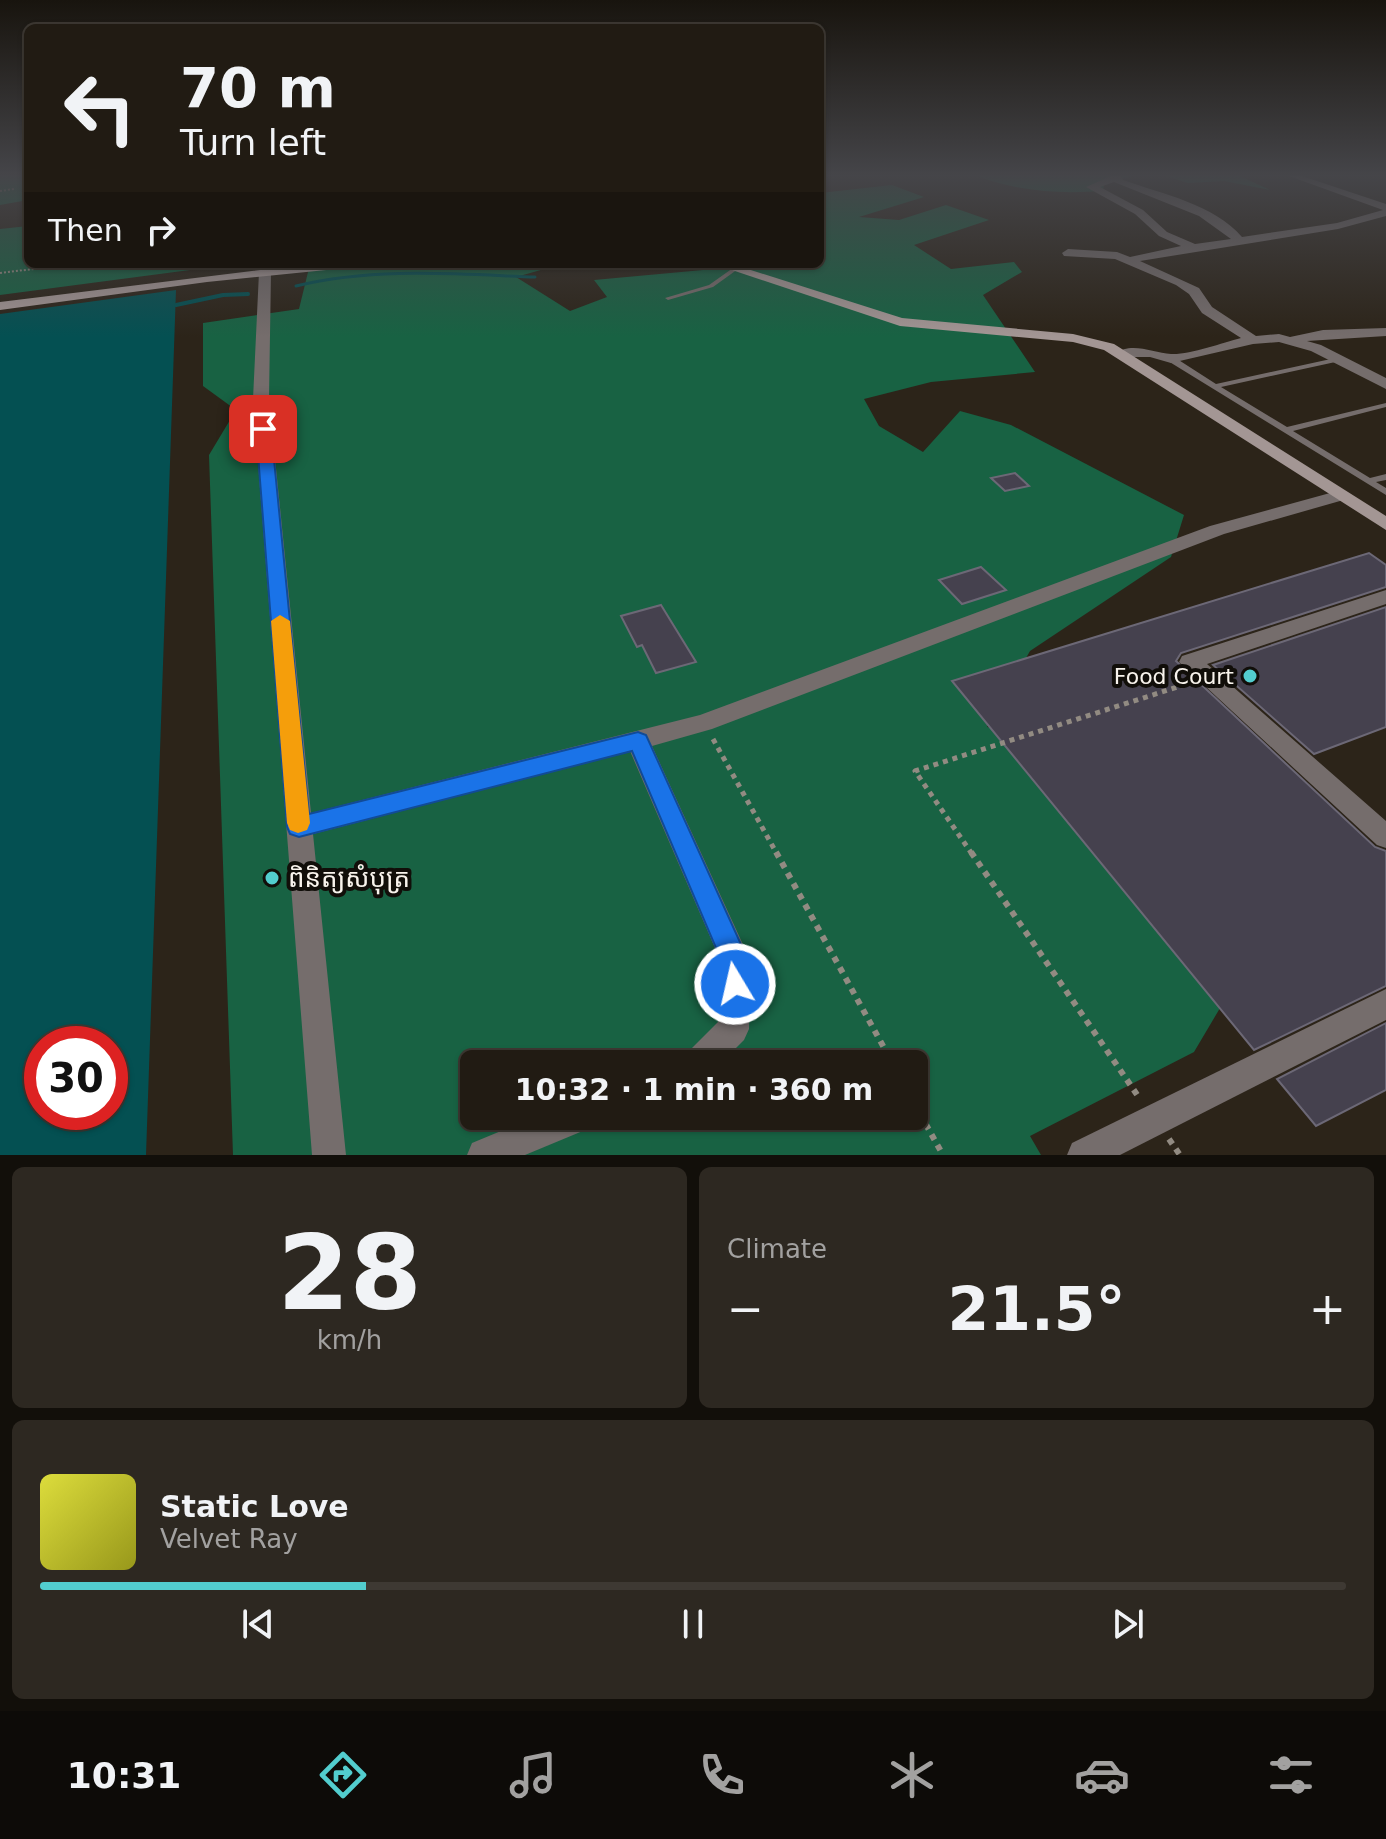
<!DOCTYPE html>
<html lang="en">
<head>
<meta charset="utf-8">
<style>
	body { margin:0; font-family:"DejaVu Sans","Noto Sans Khmer",sans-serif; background:#2d2821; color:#f1f3f6; height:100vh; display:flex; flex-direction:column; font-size:30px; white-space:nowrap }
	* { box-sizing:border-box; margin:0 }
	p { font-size:26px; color:#a2a1a0 }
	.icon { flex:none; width:44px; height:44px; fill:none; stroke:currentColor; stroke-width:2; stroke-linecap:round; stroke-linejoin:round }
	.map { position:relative; height:1155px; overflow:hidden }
	.side { display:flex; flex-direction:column; gap:12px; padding:12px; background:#120f0a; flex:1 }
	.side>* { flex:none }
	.banner { position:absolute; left:24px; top:24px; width:800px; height:244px; border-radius:12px; box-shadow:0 2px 6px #0004,0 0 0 2px #3e3933; background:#211b13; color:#f1f3f6; overflow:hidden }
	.speed { position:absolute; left:24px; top:1026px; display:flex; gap:16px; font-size:40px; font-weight:700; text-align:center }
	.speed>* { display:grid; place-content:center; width:104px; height:104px; border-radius:50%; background:#211b13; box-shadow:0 2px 6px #0004,0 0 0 2px #3e3933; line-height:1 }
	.speed .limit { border:12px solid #d22; background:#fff; color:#111 }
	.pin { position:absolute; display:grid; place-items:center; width:68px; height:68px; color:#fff; margin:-34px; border-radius:16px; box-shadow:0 4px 12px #0006 }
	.me { position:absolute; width:88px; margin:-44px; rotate:351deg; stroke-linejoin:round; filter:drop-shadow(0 0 6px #0008) }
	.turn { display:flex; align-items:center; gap:28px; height:168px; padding:0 24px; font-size:36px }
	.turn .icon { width:104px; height:104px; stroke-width:2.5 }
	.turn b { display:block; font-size:56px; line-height:68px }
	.then { display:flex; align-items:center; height:76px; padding:0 24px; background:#0003; gap:16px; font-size:30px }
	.big { font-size:60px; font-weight:700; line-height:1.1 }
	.side .card { flex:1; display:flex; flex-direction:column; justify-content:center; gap:12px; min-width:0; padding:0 28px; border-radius:12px; background:#2d2821 }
	.side .dial { align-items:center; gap:0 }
	.dial b { font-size:104px; line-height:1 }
	.song { display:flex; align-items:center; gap:24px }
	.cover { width:96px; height:96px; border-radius:12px; background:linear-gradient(135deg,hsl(60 70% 55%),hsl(60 70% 35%)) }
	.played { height:8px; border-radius:4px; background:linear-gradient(90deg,#52cdce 25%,#3e3933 25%) }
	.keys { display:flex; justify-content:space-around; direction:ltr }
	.heat { display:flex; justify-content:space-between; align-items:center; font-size:44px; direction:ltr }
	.side .tiles { flex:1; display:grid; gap:12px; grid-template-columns:1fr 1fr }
	.card:last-child { grid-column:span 2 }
	.trip { position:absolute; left:460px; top:1050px; width:468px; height:80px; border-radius:12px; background:#211b13; box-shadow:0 2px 6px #0004,0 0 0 2px #3e3933; font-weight:700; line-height:80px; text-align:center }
	.dock { display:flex; height:128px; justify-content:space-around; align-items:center; background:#0d0b08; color:#a2a1a0 }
	.dock .icon { width:56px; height:56px }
	.dock .on { color:#52cdce }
	.dock b { font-size:36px; color:#f1f3f6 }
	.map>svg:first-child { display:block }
	.forest { fill:#186243; fill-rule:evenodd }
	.water { fill:#045052; fill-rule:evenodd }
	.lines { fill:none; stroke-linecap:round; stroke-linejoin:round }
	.stream-far1 { stroke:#045052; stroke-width:3 }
	.stream { stroke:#045052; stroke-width:4 }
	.building { fill:#45414e; stroke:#6c6876; stroke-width:2 }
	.path-far2 { stroke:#928b82; stroke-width:2; stroke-dasharray:2 2; stroke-linecap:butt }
	.path-far1 { stroke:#928b82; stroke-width:5; stroke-dasharray:5 5; stroke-linecap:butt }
	.path { stroke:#928b82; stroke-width:6; stroke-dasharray:6 6; stroke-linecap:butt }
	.lane { fill:#756d6c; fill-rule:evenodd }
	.street { fill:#756d6c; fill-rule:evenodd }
	.secondary { fill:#a39694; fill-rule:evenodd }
	.route { fill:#1a73e8; stroke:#114b97; stroke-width:2 }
	.slow { fill:#f59e0b }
	.poi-dot { fill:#52cdce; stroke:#110e09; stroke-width:3 }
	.labels { text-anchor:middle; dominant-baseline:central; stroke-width:8; stroke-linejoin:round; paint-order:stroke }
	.poi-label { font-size:22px; fill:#f8f3ec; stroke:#110e09; text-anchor:end }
	.near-poi-label { font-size:26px; fill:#f8f3ec; stroke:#110e09; text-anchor:start }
</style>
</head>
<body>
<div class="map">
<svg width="1386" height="1155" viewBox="0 0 1386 1155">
	<rect width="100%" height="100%" fill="#2c2419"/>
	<g class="forest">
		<polygon points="0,176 28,176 28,200 0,205"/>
		<path d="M978 176H1133L1104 184 1103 191C1061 194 1018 192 978 176Z"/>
		<polygon points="1166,176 1240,176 1270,190 1224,181 1188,183"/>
		<path d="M892 185 924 197 859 217 899 220 946 205 989 220 914 245 951 269 1014 262 1022 272 983 295 1035 372 931 382 864 399 879 426 923 452 960 411 1011 425 1184 515 1171 557 1030 651 987 727 1183 754 1297 878 1194 1052 1030 1136 1041 1155H233L209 455 236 410 203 386V323L299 309 309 268 228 265 0 295V229L28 226V264H562L516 277 570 311 607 297 594 280 703 270 706 264H820V193ZM474 1064H914V1116H474Z"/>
	</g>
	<path class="water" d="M176 290 146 1155H0V314ZM42 1044H110V1112H42Z"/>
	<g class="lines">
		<path class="stream-far1" d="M296 286C375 267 455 274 535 277"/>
		<polyline class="stream" points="176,305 223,295 248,294"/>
	</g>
	<g class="building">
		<polygon points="1015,473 1029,486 1005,491 991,478"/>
		<polygon points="1369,553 1386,565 1386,587 1181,653 1176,661 1375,847 1386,851 1386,986 1254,1050 952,681"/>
		<polygon points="981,567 1006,590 962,604 939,580"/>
		<polygon points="661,605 696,662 656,673 642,645 637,647 621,616"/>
		<polygon points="1386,607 1386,727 1314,754 1213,665"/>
		<polygon points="1386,1023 1386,1090 1316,1126 1277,1079"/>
	</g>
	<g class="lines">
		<g class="path-far2">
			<polyline points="0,191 14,189"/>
			<polyline points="0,273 75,264"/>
		</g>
		<g class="path-far1">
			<polyline points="713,739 777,854"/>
			<polyline points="972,854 915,771 1190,683"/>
		</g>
		<g class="path">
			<polyline points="776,852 893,1064"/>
			<polyline points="971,852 1140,1099"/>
			<polyline points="914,1103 943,1155"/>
			<polyline points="1169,1139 1180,1155"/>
		</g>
		<g class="lane">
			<polygon points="733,268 738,269 713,287 668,300 665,298 709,285"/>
			<polygon points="1168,357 1174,357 1216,384 1340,357 1340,361 1221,387 1287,427 1386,403 1386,407 1293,431 1370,478 1386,474 1386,480 1376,482 1386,488 1386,495 1168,361"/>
		</g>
		<g class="street">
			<path d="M1111 176H1121L1123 180C1162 194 1214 204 1242 237L1337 223 1383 210 1289 176H1302L1386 204V216L1338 229 1140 261 1199 288 1212 307 1256 336 1279 334 1290 337 1323 330 1386 328V336L1307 341 1321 345 1386 378V389L1311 351 1279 342 1253 344 1171 363 1150 357H1117L1115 354C1131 341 1153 353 1171 354 1189 355 1222 343 1241 338L1202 313 1189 294 1176 285 1115 259 1064 256 1062 253 1068 249 1117 252 1130 257 1181 246 1159 236 1135 214 1086 187ZM1114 182 1199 216 1231 239 1195 244 1167 232 1143 210 1100 187Z"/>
			<polygon points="265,268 271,272 269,399 311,813 700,715 1210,526 1341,490 1350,495 1347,499 1224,534 712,729 652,746 751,962 749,1029 744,1040 720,1064 682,1064 687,1053 718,1022 721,962 630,751 313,834 346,1155 312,1155 253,399 259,272"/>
			<polygon points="1386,590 1386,604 1207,664 1386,821 1386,848 1377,845 1179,662 1182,656"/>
			<polygon points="1386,989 1386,1020 1120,1155 1067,1155 1072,1143"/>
			<polygon points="537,1116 595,1116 590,1128 525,1155 467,1155 472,1143"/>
		</g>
		<g class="secondary">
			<polygon points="309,264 352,264 346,268 207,282 0,310 0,302"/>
			<polygon points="714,264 732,264 902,318 1073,334 1114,344 1386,516 1386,530 1104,350 1073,342 900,326"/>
		</g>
	</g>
	<linearGradient id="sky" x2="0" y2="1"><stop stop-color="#18140e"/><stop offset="0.52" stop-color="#454549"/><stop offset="1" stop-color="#454549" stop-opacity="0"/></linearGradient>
	<rect width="1386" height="337" fill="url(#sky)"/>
	<polygon class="route" points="263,425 271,429 309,814 638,732 646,735 749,962 749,984 745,993 735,997 725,993 721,984 722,962 632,751 299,837 290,834 287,827 256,429"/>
	<polygon class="slow" points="280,615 290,621 310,823 307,830 298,833 290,830 287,823 271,621"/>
	<g class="poi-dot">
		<circle cx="1250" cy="676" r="8"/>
		<circle cx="272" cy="878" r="8"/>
	</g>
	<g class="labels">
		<g class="poi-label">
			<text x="1234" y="676">Food Court</text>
		</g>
		<g class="near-poi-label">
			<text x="288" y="878">ពិនិត្យសំបុត្រ</text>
		</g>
	</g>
</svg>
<div class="speed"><div class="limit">30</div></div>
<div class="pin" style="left:263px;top:429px;background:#d93025"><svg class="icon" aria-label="arrive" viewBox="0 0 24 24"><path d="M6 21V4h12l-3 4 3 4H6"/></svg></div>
<svg class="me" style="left:735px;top:984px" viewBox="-20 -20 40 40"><circle r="17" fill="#1a73e8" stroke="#fff" stroke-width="3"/><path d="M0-11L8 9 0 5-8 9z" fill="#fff"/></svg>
<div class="trip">10:32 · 1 min · 360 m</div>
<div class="banner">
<div class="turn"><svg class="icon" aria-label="left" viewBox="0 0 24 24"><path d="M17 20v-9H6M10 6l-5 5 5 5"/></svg><div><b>70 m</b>Turn left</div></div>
<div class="then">Then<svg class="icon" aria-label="right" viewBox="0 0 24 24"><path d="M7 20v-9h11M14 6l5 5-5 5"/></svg></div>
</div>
</div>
<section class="side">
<div class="tiles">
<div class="card dial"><b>28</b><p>km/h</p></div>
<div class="card"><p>Climate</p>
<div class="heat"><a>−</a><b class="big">21.5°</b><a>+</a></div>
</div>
<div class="card">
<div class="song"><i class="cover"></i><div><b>Static Love</b><p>Velvet Ray</p></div></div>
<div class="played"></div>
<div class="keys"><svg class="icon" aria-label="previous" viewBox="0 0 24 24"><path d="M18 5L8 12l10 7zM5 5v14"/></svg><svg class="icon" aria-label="pause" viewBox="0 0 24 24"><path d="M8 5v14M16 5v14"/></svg><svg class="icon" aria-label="next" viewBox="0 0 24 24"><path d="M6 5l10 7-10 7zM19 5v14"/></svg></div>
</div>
</div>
</section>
<nav class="dock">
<b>10:31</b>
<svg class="icon on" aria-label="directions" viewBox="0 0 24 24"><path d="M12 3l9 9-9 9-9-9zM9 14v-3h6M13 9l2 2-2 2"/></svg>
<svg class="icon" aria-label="music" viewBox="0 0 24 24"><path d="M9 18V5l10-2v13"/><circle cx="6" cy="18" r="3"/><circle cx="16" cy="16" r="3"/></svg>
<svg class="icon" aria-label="phone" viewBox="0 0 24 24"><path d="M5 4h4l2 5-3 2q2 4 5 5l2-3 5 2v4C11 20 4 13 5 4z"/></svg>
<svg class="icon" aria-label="climate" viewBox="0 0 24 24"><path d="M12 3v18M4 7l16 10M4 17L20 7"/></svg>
<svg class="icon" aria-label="car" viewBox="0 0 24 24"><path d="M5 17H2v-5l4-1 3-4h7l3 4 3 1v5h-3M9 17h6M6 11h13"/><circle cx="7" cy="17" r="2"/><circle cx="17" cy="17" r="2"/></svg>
<svg class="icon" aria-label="filters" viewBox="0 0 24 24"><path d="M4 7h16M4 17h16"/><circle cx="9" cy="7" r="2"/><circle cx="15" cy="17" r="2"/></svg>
</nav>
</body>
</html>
